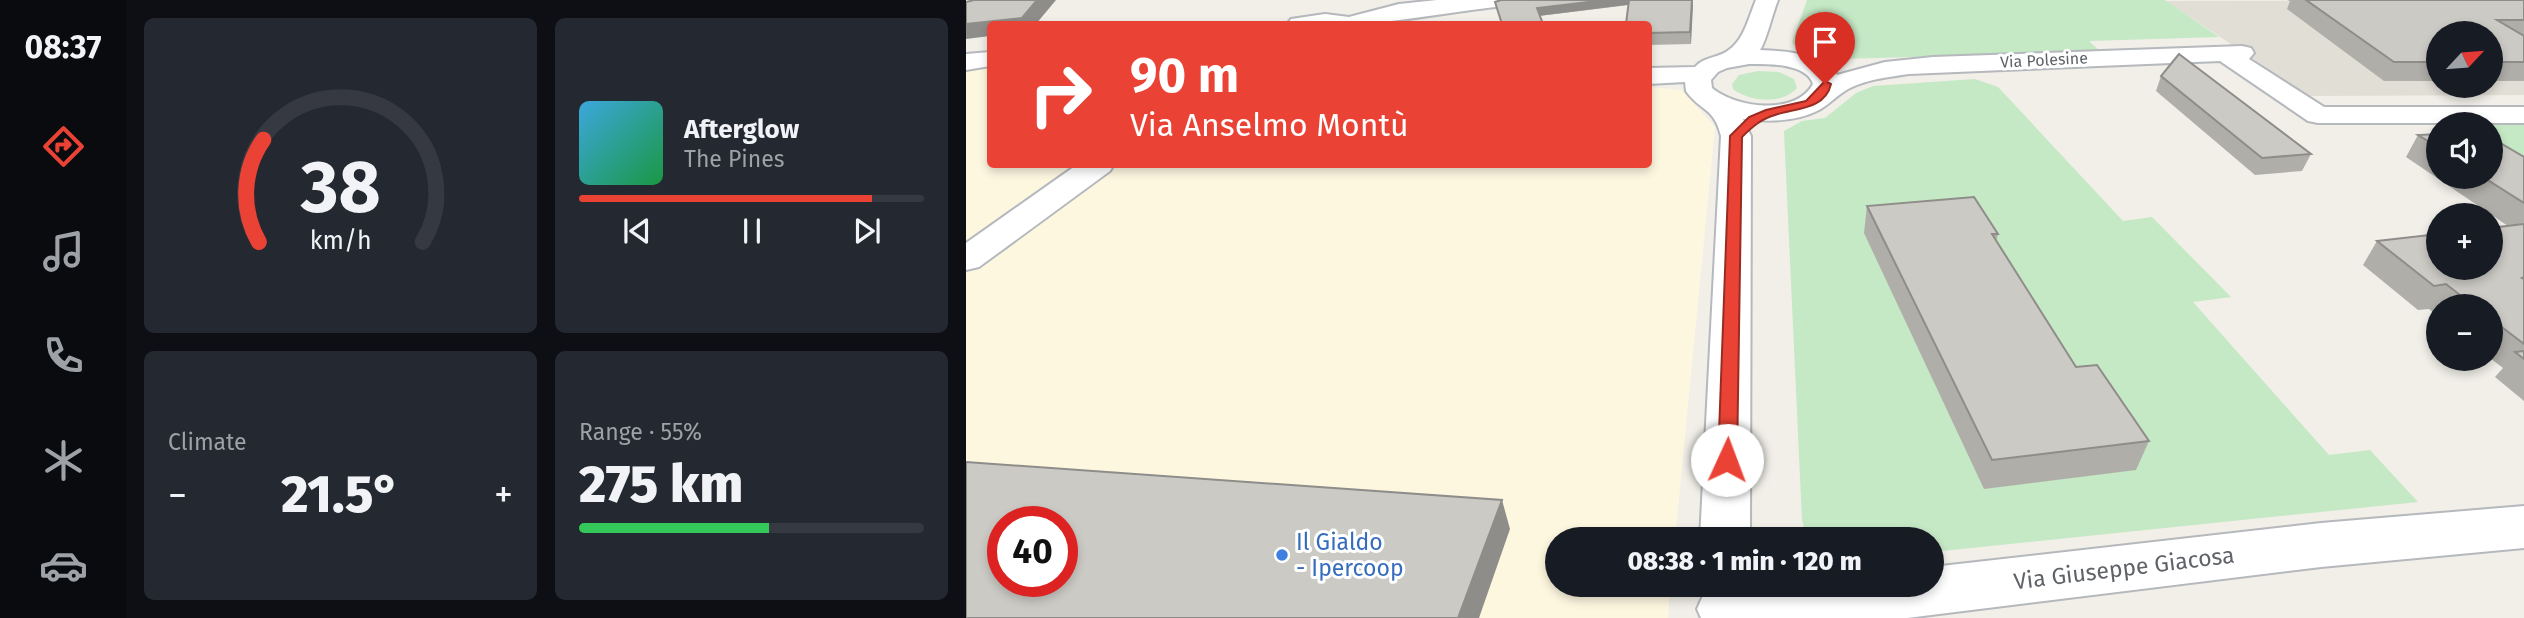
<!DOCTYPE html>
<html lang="en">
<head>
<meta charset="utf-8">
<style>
	body { margin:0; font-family:"Fira Sans",sans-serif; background:#242831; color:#f1f3f6; height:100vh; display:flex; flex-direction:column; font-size:26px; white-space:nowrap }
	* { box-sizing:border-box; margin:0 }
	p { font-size:23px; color:#9ea1a6 }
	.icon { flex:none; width:38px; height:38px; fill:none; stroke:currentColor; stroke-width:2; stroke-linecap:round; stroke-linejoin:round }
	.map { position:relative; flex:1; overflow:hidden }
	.panel { display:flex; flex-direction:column; gap:18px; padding:18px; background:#0d0f14; width:840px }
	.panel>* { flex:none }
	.banner { position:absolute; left:21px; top:21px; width:665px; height:147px; border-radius:7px; box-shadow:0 4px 10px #0003; background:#ea4335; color:#fff; overflow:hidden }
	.needle { width:46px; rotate:64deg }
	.tools { position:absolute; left:1460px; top:21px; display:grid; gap:14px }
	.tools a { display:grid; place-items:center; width:77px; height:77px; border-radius:50%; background:#171b24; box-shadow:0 4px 10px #0003; font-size:35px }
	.speed { position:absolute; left:21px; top:506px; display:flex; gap:14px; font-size:35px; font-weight:700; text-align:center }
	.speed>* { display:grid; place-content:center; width:91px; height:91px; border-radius:50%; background:#171b24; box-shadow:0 4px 10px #0003; line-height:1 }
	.speed .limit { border:10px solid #d22; background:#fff; color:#111 }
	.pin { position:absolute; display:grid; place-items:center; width:60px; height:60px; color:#fff; margin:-72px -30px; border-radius:50% 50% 50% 0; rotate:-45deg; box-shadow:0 0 7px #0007 }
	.pin .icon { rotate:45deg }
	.me { position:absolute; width:77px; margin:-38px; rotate:2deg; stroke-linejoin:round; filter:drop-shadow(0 0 5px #0008) }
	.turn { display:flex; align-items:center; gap:24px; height:147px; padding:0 28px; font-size:32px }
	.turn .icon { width:91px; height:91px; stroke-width:2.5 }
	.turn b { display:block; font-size:49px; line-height:60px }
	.big { font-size:52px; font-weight:800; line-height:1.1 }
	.panel .tile { flex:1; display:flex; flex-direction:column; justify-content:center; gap:10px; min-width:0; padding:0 24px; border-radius:10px; background:#242831 }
	.panel .dial { align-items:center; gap:0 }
	.dial svg { height:182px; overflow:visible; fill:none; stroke:#363941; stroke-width:7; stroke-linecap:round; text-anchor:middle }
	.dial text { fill:#f1f3f6; stroke:none }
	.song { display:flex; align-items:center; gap:21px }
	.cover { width:84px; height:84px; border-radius:10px; background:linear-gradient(135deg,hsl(200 70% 55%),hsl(140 70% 35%)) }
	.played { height:7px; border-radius:4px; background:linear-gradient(90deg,#ea4335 85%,#363941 85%) }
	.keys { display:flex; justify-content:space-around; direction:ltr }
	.heat { display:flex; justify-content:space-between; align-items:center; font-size:38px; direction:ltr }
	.charge { height:10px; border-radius:5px; background:linear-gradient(90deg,#34c759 55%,#363941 0) }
	.panel .tiles { flex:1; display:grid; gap:18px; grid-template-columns:repeat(2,1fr) }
	.trip { position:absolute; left:579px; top:527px; width:399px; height:70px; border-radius:35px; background:#171b24; box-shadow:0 4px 10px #0003; font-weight:800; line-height:70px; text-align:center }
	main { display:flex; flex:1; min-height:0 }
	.tab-bar { display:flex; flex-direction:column; width:126px; justify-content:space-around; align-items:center; background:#090b0e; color:#9ea1a6 }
	.tab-bar .icon { width:49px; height:49px }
	.tab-bar .on { color:#ea4335 }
	.tab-bar b { font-size:32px; color:#f1f3f6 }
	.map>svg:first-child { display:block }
	.commercial { fill:#fef7e0; fill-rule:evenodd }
	.education { fill:#e1ded6; fill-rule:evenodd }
	.green { fill:#c5e8c5 }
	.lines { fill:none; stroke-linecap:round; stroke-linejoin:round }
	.minor-casing { stroke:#b5b8bc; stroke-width:4 }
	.minor { fill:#fff; fill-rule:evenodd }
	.wall { fill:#afaea9 }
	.shaded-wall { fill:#8f8d8a }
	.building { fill:#cccac5; stroke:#8f8d8a; stroke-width:2; fill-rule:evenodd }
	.route { fill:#ea4335; stroke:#982c22; stroke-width:2 }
	.shop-dot { fill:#3f7fe0; stroke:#fff; stroke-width:2.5 }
	.labels { text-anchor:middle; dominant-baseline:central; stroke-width:6; stroke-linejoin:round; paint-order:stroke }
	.far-street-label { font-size:16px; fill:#5f6368; stroke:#fff }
	.near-shop-label { font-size:23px; fill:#366cbe; stroke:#fff; text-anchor:start }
	.near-street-label { font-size:23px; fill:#5f6368; stroke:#fff }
</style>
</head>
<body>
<main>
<nav class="tab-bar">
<b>08:37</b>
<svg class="icon on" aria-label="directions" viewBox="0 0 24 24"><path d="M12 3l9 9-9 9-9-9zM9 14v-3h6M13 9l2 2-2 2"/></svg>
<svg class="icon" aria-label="music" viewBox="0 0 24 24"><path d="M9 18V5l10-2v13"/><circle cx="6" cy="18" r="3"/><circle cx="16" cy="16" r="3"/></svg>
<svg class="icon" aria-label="phone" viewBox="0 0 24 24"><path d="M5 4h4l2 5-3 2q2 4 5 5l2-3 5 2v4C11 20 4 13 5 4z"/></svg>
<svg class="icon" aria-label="climate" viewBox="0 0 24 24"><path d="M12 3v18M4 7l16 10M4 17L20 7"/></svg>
<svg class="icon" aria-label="car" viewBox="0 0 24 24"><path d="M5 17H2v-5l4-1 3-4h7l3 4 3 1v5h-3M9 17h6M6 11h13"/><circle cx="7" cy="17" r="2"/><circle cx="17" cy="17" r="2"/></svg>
</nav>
<section class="panel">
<div class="tiles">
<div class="tile dial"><svg viewBox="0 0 100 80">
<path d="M14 69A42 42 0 1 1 86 69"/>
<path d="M14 69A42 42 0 0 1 16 24" stroke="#ea4335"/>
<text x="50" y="56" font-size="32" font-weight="700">38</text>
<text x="50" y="72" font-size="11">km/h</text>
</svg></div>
<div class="tile">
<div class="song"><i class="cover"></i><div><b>Afterglow</b><p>The Pines</p></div></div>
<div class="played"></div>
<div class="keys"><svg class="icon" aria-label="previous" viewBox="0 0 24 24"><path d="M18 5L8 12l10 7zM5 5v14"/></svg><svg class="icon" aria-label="pause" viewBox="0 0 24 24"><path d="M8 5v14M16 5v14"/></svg><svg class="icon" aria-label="next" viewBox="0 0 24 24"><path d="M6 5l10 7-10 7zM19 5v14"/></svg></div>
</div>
<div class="tile"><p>Climate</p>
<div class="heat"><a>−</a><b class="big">21.5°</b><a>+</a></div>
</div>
<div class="tile"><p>Range · 55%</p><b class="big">275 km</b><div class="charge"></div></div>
</div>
</section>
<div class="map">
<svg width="1558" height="618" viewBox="0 0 1558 618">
	<rect width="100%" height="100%" fill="#f1efe8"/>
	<path class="commercial" d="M24 65V164H682L683 87 716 90 749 127 709 539H592V584L704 585 702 618H0V67ZM37 522H96V581H37Z"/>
	<path class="education" d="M1558 0V95L1343 96 1200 1ZM1472 33H1524V86H1472Z"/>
	<g class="green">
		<polygon points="841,0 1199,0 1253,37 1123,41 1135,52 870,59 829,46 826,42"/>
		<path d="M792 71 813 72 828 79 831 88C816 105 784 102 767 89L766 84 773 75Z"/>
		<polygon points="1009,79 1032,87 1157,221 1186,217 1265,297 1227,302 1363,455 1404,450 1452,502 966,552 966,539 841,539 836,520 818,131 836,121 859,118 890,93 907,86"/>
		<polygon points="1467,115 1558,115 1558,172 1524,152 1524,124 1480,124"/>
	</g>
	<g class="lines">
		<defs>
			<g id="minor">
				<path d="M471 0H540L537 5 529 7C460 15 390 31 321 24L325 19 359 14 383 17 433 4Z"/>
				<path d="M790 0H812C807 12 800 42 794 50 818 51 856 53 871 75L919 62 967 57 1276 46 1285 48 1288 53 1283 59 1358 107H1558V123H1352L1342 121 1254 61 943 74C923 77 902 79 884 88 872 94 864 104 853 110 830 122 802 122 777 119L785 136 784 539H734L755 136C748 107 734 111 720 91L719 82 682 84V68L729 67C738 57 750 58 760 52 778 41 782 19 790 0ZM783 64C801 64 841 63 847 84 830 116 770 108 746 88L745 80 752 72 761 68Z"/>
				<polygon points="24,52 24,66 0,70 0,54"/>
				<polygon points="112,164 148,164 144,171 13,267 0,270 0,243"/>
				<polygon points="1558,506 1558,548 1355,567 941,618 735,618 731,609 739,591 757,584 966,584 966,567 1355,523"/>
			</g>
		</defs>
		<use href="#minor" class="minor-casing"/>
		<use href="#minor" class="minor"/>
	</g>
	<g class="wall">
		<polygon points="726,0 725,44 682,45 682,24 663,5 573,16 577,24 535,24 529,2"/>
		<polygon points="1321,0 1558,0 1558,81 1524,81 1524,33 1472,33 1472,81 1418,81 1321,9 1324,1"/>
		<polygon points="1195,76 1345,154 1336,171 1289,175 1190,91"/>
		<polygon points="1472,134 1472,177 1524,177 1558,157 1558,401 1529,377 1537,368 1524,358 1524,306 1472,306 1472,316 1463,309 1452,310 1397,265 1411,241 1542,226 1440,157 1452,135"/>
		<polygon points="901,206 1032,234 1030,242 1110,367 1183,441 1170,470 1018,489 898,233"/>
	</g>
	<g class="shaded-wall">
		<polygon points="71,0 90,0 70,24 24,24 24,36 0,39 0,24"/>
		<polygon points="640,0 676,0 676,3 572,16 571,8"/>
		<polygon points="726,0 727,6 725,44 724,32"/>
		<polygon points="536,500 544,529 513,618 492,618"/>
	</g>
	<g class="building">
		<polygon points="8,0 71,0 56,18 0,24 0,2"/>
		<polygon points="535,0 640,0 571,8 577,24 536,24 529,2"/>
		<polygon points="663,0 726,0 724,32 682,33 682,24 660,24"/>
		<polygon points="1340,0 1558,0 1558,20 1531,20 1558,36 1558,62 1524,62 1524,33 1472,33 1472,62 1428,62"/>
		<polygon points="1213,54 1345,154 1296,158 1195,76"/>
		<polygon points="1472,134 1472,147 1452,135"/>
		<polygon points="1524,137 1558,157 1558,203 1517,177 1524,177"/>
		<polygon points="1008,197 1032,234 1026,234 1110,367 1131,365 1183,441 1026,460 901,206"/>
		<polygon points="1558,224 1558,277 1556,278 1558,279 1558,344 1524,318 1524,306 1508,306 1480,284 1468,286 1411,241 1472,234 1472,268 1524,268 1524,228"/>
		<polygon points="1558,351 1558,359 1549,352"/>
		<path d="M0 462 536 500 492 618H0ZM37 522H96V581H37Z"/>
	</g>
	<path class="route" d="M859 81 865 84C859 110 829 108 809 115 795 119 786 127 776 137L771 460 768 465 761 467 755 465 752 460 764 136 783 117 800 110 840 101Z"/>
	<circle class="shop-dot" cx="316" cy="555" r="7"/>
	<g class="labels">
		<g class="far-street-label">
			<text transform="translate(1078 60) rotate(-3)">Via Polesine</text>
		</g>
		<g class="near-shop-label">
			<text x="330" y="542">Il Gialdo<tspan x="330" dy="26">- Ipercoop</tspan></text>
		</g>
		<g class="near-street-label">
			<text transform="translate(1158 568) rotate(-7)">Via Giuseppe Giacosa</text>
		</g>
	</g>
</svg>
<div class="tools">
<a><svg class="needle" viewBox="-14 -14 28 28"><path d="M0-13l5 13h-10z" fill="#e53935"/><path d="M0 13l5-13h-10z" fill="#9ea1a6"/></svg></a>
<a><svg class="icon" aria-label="sound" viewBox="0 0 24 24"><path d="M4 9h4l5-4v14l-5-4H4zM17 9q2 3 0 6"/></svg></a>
<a>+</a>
<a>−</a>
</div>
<div class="speed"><div class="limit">40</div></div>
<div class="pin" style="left:859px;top:84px;background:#d93025"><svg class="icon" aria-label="arrive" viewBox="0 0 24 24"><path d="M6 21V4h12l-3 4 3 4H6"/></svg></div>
<svg class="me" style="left:761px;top:460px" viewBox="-20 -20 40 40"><circle r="19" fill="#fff"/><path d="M0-13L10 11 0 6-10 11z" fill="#ea4335"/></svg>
<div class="trip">08:38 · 1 min · 120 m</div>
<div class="banner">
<div class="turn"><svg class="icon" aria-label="right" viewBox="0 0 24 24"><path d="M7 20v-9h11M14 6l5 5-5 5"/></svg><div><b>90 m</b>Via Anselmo Montù</div></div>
</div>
</div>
</main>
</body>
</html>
